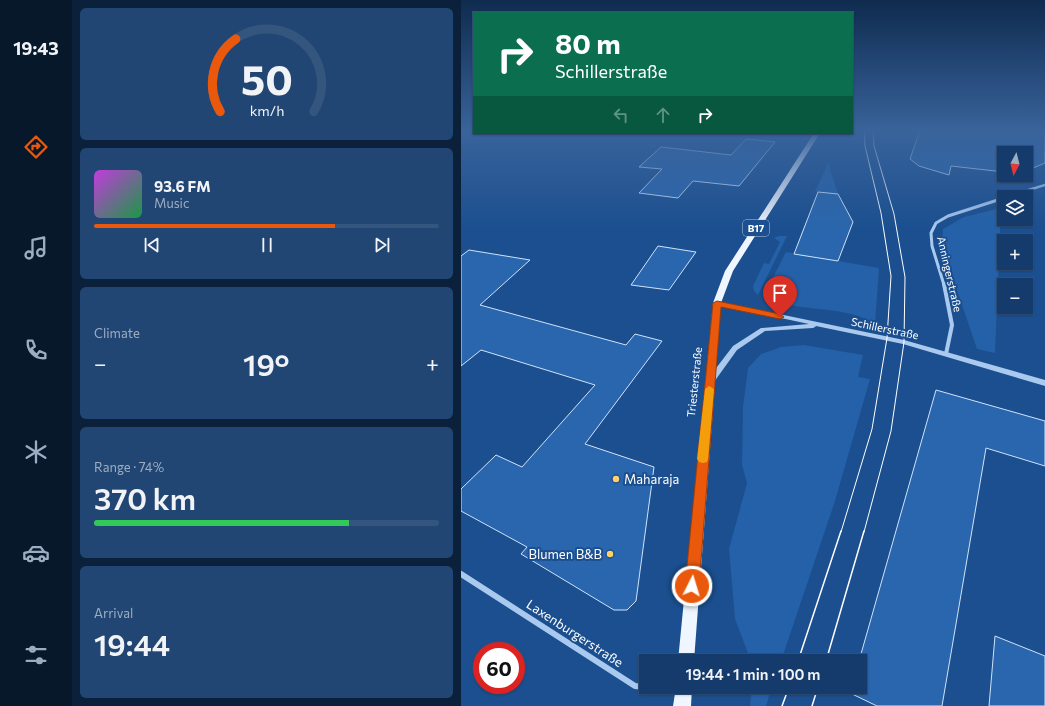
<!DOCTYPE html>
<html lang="en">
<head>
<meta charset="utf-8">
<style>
	body { margin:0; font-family:Commissioner,sans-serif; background:#214673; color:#f1f3f6; height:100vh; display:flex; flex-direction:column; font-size:15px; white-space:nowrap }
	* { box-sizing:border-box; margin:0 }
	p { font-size:13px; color:#9dadc1 }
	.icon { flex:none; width:22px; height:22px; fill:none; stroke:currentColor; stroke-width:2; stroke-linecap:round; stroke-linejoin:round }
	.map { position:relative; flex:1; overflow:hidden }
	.details { display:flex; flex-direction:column; gap:8px; padding:8px; background:#0b203b; width:389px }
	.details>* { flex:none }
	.top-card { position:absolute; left:12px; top:12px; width:380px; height:122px; border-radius:0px; box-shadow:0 1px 3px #0004,0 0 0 1px #33557e; background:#0b6e4f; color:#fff; overflow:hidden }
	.needle { width:26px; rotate:187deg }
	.fabs { position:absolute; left:536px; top:146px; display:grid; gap:8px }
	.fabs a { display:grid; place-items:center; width:36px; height:36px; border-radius:0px; background:#143b6b; box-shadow:0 1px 3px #0004,0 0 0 1px #33557e; font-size:20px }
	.speed { position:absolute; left:12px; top:642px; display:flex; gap:8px; font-size:20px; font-weight:700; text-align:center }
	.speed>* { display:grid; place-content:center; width:52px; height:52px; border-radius:50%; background:#143b6b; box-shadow:0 1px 3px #0004,0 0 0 1px #33557e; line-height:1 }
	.speed .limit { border:6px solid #d22; background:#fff; color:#111 }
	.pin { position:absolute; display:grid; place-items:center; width:34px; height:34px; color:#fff; margin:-41px -17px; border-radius:50% 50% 50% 0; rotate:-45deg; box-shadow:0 0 4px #0007 }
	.pin .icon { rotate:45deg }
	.me { position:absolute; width:44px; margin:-22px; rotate:5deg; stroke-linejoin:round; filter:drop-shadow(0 0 3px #0008) }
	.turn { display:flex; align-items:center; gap:14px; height:84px; padding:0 16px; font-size:18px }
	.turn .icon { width:52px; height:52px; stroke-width:2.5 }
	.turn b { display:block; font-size:28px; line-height:34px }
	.lanes { display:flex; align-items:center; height:38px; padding:0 16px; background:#0003; justify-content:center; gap:20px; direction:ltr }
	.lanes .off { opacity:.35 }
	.big { font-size:30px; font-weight:600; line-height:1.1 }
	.details .widget { flex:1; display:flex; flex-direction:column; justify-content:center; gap:6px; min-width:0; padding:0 14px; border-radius:6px; background:#214673 }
	.details .dial { align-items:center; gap:0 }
	.dial svg { height:104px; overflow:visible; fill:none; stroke:#33557e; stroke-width:7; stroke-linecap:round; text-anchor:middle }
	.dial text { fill:#f1f3f6; stroke:none }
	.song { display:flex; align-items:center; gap:12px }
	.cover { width:48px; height:48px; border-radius:6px; background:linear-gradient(135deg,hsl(290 70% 55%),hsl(140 70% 35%)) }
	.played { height:4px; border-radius:2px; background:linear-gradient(90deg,#ea580c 70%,#33557e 70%) }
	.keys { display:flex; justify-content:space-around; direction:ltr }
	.heat { display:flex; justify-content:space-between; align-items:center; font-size:22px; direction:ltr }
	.charge { height:6px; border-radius:3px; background:linear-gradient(90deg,#34c759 74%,#33557e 0) }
	.trip { position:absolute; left:178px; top:654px; width:228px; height:40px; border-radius:0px; background:#143b6b; box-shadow:0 1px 3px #0004,0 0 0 1px #33557e; font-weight:600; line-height:40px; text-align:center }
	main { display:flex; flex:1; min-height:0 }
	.tabs { display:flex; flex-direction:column; width:72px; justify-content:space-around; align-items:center; background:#08182b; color:#9dadc1 }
	.tabs .icon { width:28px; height:28px }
	.tabs .on { color:#ea580c }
	.tabs b { font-size:18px; color:#f1f3f6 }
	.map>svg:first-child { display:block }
	.green { fill:#2461a8 }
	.building { fill:#2a66ad; stroke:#cfe3fa }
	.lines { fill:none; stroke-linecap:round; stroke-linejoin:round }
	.minor-far3 { stroke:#a9c9ee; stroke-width:2.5 }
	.minor-far2 { stroke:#a9c9ee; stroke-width:3 }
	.minor-far1 { stroke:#a9c9ee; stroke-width:4 }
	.minor { stroke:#a9c9ee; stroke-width:6 }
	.tertiary { fill:#a9c9ee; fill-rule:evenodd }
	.primary { fill:#f0f6ff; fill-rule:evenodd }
	.tram-far1 { stroke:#fff; stroke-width:1 }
	.tram { stroke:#fff; stroke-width:1.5 }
	.route { fill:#ea580c; stroke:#983908 }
	.slow { fill:#f59e0b }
	.poi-dot { fill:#ffd166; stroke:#1b4f8f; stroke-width:1.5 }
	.labels { text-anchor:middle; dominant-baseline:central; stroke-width:4; stroke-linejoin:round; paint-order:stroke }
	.shield { fill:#1b4f8f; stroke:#bbcadd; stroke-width:1 }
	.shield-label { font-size:10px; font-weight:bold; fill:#fff }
	.street-label { font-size:11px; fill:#fff; stroke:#1b4f8f }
	.near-poi-label { font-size:13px; fill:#fff; stroke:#1b4f8f; text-anchor:start }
	.near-street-label { font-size:13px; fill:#fff; stroke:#1b4f8f }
</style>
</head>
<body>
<main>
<nav class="tabs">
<b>19:43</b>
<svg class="icon on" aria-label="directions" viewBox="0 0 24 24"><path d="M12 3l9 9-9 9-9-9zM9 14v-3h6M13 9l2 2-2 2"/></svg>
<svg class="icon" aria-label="music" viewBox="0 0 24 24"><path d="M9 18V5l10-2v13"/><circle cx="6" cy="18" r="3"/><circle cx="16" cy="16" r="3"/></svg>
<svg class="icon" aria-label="phone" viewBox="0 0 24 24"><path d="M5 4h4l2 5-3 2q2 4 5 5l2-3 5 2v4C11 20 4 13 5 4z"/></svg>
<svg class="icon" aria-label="climate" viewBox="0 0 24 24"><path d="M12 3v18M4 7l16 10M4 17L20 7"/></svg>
<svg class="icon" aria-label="car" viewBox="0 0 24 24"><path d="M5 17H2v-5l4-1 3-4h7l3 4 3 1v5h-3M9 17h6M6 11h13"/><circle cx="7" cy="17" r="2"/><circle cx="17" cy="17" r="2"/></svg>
<svg class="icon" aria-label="filters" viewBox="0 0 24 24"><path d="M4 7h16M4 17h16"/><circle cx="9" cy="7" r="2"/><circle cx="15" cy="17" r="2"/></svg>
</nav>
<section class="details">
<div class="widget dial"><svg viewBox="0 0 100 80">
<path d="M14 69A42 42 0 1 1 86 69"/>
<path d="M14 69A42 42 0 0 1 26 13" stroke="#ea580c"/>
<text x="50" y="56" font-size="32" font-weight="700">50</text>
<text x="50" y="72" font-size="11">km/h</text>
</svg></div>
<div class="widget">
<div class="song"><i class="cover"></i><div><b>93.6 FM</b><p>Music</p></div></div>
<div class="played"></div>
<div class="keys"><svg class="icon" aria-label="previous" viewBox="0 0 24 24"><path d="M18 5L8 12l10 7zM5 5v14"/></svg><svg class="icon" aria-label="pause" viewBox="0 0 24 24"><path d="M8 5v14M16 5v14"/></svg><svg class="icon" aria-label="next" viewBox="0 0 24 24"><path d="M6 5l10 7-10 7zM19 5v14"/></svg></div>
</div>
<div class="widget"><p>Climate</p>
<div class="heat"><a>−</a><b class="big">19°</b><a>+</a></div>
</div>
<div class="widget"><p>Range · 74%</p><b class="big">370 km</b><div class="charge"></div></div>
<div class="widget"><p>Arrival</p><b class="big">19:44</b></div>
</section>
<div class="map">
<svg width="584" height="706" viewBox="0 0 584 706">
	<rect width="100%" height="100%" fill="#1b4f8f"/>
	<g class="green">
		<polygon points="367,163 377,194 354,192"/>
		<polygon points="540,208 534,353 516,349 481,246 482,229 503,217"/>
		<polygon points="318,236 326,236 297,295 293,291 292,286 303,263 308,264 319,242 313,238"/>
		<path d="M325 252 418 268 414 324C408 321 403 318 397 316 366 306 332 311 302 297Z"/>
		<polygon points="343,345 402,355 397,377 409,379 374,501 320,661 290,661 274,619 268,549 286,483 281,465 282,407 287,368 300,354 320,347"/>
		<polygon points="291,687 311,687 305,706 289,706"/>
	</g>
	<g class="building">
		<polygon points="459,130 570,130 584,131 584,163 565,171 565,153 543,153 543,172 490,166 488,175 458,166 449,159"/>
		<polygon points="285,139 314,142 278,186 232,181 217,198 178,193 201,169 178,167 200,147 270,155"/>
		<polygon points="357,192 377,194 392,222 377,261 333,254"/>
		<polygon points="197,246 235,252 208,290 170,285"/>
		<polygon points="8,250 69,260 19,305 165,345 174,334 201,341 124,444 193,467 175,601 166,610 153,610 60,554 66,547 0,511 0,489 35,455 61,467 134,385 20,350 0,366 0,256"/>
		<polygon points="475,390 584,421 584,466 525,448 481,706 416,706 389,693 391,687 399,687 398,661"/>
		<polygon points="534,636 584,656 584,706 528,706"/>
	</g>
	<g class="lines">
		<g class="minor-far3">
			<polyline points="545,197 584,185"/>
			<polyline points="541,199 543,198"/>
		</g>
		<polyline class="minor-far2" points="483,285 471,246 470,233 475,223 487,216 543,198"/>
		<polyline class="minor-far1" points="483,284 491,325 485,354"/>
		<polyline class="minor" points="0,574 174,686 218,691"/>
		<polygon class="tertiary" points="256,301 443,340 584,380 584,386 442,344 355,326 354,327 352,328 304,331 276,350 253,382 250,383 246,380 272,346 300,328 348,324 254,304 253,303 254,302"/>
		<g class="primary">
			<polygon points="353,133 359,133 272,271 260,303 233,661 217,661 252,303 264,271"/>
			<polygon points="215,687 231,687 230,706 212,706"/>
		</g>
		<g class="tram-far1">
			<polyline points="380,532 411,429 426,338 430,276 420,213 404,146 403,130"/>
			<polyline points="403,532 430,431 443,342 444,277 433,214 413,146 412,130"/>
		</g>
		<g class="tram">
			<polyline points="337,661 380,531"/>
			<polyline points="365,661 403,531"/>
			<polyline points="321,706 328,687"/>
			<polyline points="351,706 357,687"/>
		</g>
	</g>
	<linearGradient id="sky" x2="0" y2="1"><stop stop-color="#0f2b4f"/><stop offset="0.57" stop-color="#39639b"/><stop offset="1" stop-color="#39639b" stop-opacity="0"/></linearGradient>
	<rect width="584" height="229" fill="url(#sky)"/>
	<polygon class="route" points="256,301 319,314 323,317 319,319 260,307 238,586 236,591 231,593 226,591 224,586 252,303"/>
	<polygon class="slow" points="248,386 253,389 247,459 246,462 242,463 238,462 236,459 244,389"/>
	<g class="poi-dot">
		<circle cx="155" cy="479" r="4"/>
		<circle cx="149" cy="554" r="4"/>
	</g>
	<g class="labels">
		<rect class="shield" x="282" y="220" width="26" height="16" rx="3"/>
		<g class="shield-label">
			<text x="295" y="228">B17</text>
		</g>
		<g class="street-label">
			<text transform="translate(489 274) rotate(77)">Anningerstraße</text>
			<text transform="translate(424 328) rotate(12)">Schillerstraße</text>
			<text transform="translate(233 382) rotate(-84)">Triesterstraße</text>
		</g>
		<g class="near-poi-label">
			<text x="163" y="479">Maharaja</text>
			<text x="141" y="554" text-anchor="end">Blumen B&amp;B</text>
		</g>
		<g class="near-street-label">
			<text transform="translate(114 633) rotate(33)">Laxenburgerstraße</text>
		</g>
	</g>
</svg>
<div class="fabs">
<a><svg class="needle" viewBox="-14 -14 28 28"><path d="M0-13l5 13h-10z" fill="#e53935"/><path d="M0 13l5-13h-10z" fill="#9dadc1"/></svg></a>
<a><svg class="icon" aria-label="layers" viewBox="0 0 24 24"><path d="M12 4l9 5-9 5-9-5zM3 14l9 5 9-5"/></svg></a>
<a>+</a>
<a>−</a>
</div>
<div class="speed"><div class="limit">60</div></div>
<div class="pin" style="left:319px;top:317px;background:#d93025"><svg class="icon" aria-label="arrive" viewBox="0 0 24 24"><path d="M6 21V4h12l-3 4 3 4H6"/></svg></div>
<svg class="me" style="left:231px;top:586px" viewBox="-20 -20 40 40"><circle r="17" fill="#ea580c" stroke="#fff" stroke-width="3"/><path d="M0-11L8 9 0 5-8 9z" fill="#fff"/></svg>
<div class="trip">19:44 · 1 min · 100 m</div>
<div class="top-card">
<div class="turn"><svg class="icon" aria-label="right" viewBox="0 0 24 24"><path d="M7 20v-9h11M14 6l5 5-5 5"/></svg><div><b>80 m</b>Schillerstraße</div></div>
<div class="lanes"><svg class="icon off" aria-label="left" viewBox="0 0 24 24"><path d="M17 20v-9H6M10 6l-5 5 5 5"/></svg><svg class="icon off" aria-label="ahead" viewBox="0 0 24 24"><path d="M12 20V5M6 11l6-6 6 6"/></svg><svg class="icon" aria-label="right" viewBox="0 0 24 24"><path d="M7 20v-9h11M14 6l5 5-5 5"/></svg></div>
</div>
</div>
</main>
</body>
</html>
